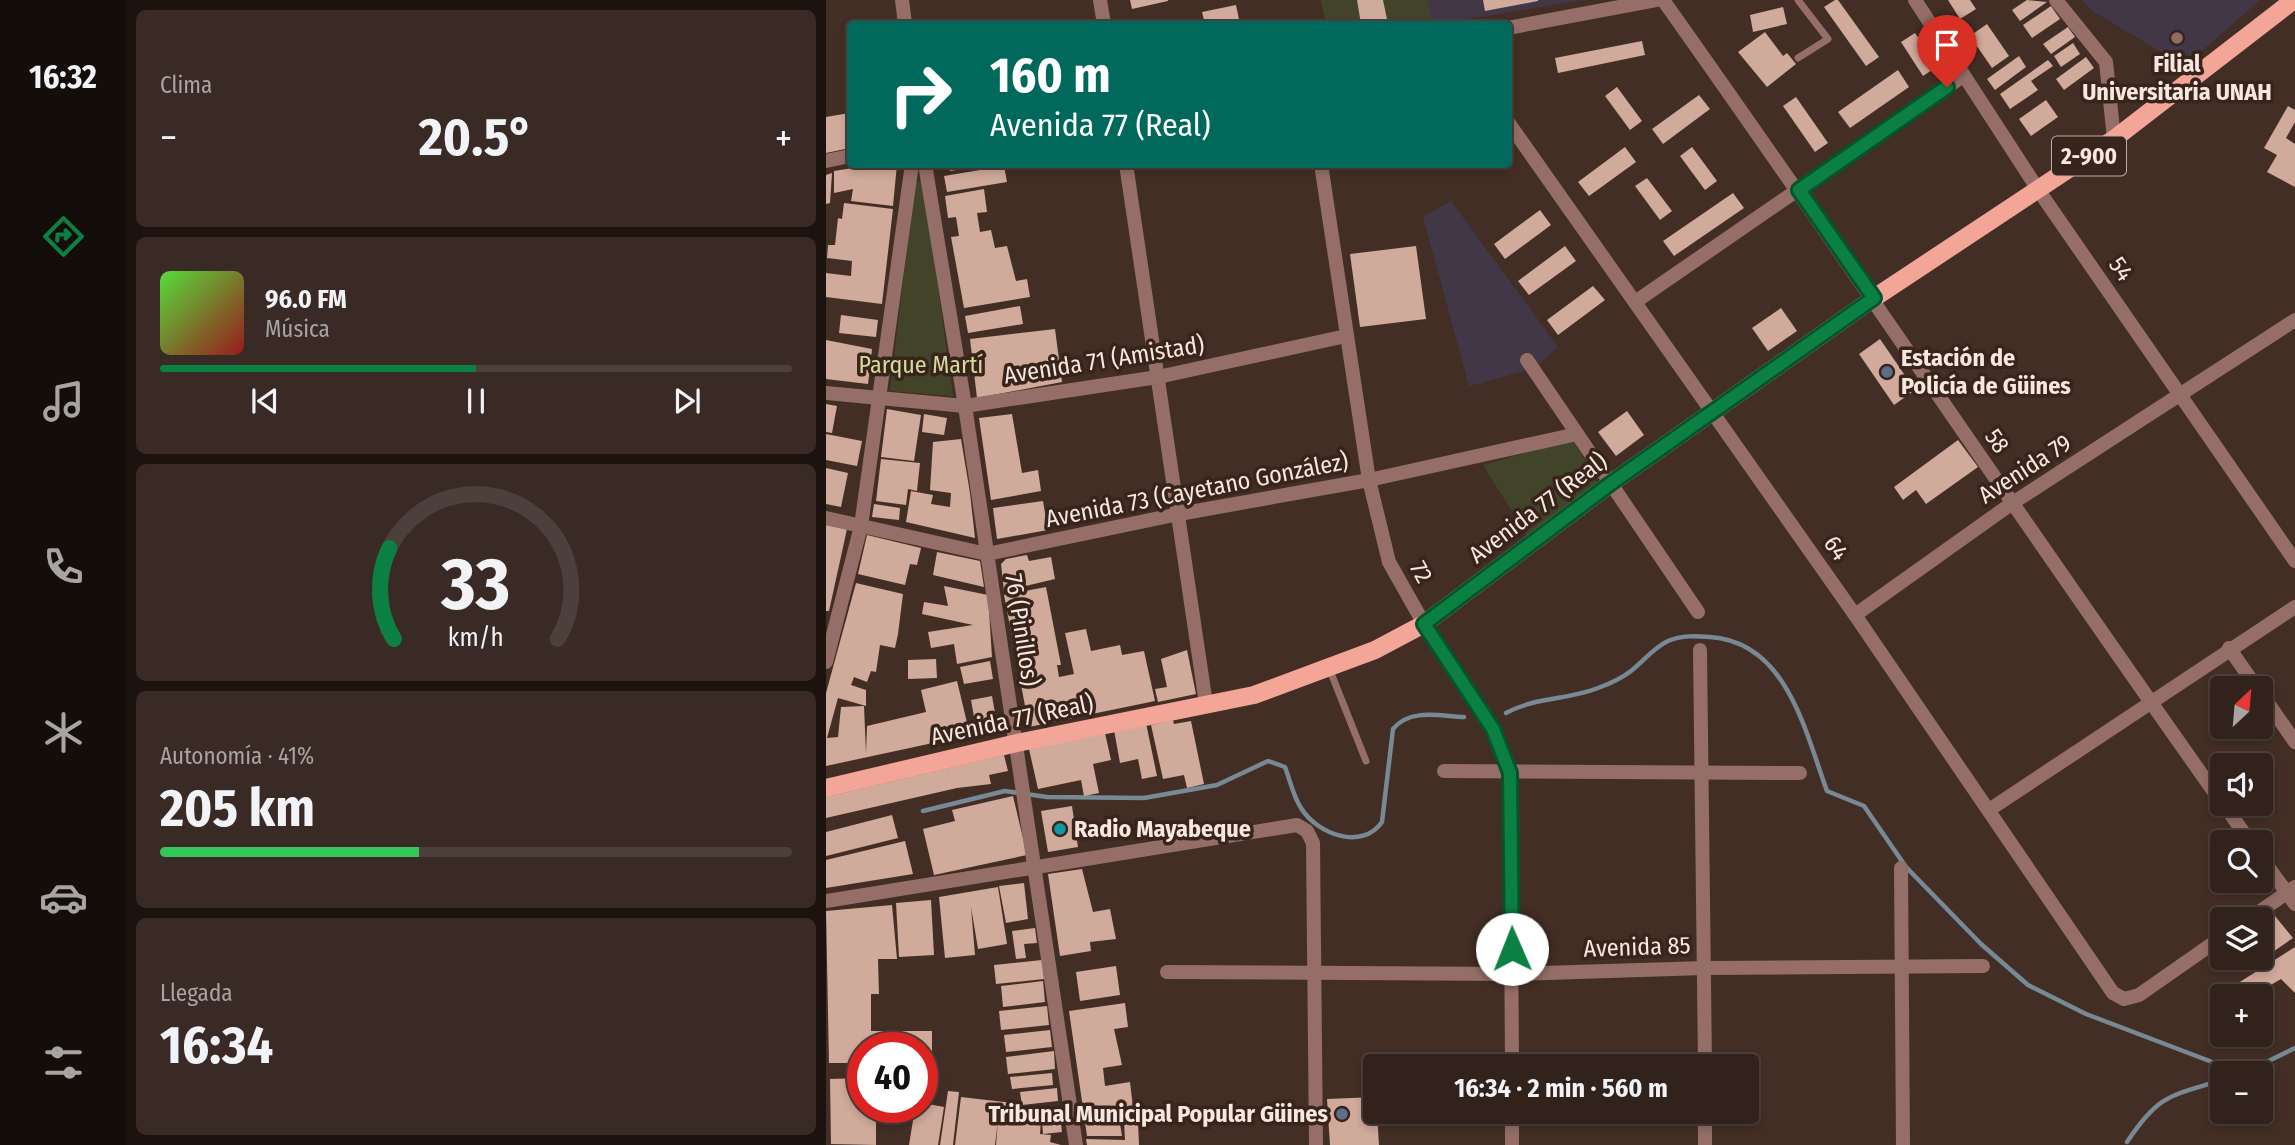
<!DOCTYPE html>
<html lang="es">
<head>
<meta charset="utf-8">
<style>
	body { margin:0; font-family:"Fira Sans Condensed",sans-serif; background:#3a2a25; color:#f1f3f6; height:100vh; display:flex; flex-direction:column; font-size:26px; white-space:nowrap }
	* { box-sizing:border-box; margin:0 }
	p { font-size:23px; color:#a8a4a3 }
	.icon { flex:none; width:38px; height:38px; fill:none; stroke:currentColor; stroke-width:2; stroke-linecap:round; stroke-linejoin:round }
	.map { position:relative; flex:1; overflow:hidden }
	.sheet { display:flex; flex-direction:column; gap:10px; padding:10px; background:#1c130f; width:700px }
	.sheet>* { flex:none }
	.top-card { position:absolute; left:21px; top:21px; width:665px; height:147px; border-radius:7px; box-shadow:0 4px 10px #0003,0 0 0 2px #4d3f3b; background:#00695c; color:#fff; overflow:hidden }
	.needle { width:46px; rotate:26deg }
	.buttons { position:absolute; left:1384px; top:676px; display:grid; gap:14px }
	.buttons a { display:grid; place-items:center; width:63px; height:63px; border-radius:7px; background:#32221c; box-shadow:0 4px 10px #0003,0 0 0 2px #4d3f3b; font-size:35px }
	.speed { position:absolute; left:21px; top:1032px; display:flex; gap:14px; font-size:35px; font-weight:700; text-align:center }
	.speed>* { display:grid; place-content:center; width:91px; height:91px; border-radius:50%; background:#32221c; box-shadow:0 4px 10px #0003,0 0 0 2px #4d3f3b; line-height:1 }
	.speed .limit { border:10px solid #d22; background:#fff; color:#111 }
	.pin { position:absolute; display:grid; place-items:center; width:60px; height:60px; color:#fff; margin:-72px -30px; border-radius:50% 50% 50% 0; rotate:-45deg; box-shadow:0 0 7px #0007 }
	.pin .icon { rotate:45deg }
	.me { position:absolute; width:77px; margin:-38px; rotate:359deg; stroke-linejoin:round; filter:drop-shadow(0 0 5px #0008) }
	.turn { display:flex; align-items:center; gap:24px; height:147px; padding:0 28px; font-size:32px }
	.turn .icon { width:91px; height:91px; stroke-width:2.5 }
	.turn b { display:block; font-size:49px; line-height:60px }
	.big { font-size:52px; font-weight:700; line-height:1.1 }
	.sheet .card { flex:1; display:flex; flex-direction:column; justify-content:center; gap:10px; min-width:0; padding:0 24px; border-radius:10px; background:#3a2a25 }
	.sheet .dial { align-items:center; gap:0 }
	.dial svg { height:182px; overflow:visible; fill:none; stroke:#4d3f3b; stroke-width:7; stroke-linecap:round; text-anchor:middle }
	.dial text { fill:#f1f3f6; stroke:none }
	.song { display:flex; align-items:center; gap:21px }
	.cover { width:84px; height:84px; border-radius:10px; background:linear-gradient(135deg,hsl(110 70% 55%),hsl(0 70% 35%)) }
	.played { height:7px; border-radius:4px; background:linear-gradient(90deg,#0b8043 50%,#4d3f3b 50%) }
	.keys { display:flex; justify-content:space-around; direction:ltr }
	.heat { display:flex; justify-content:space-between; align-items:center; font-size:38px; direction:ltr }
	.charge { height:10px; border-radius:5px; background:linear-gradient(90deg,#34c759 41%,#4d3f3b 0) }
	.trip { position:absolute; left:537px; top:1054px; width:396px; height:70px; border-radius:7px; background:#32221c; box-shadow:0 4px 10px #0003,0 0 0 2px #4d3f3b; font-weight:700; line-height:70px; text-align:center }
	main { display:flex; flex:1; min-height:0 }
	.menu { display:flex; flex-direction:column; width:126px; justify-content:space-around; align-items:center; background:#140e0b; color:#a8a4a3 }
	.menu .icon { width:49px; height:49px }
	.menu .current { color:#0b8043 }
	.menu b { font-size:32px; color:#f1f3f6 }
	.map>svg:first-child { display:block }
	.industrial { fill:#423746 }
	.green { fill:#42442a }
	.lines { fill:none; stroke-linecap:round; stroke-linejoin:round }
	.stream { stroke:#768995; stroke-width:4.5 }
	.building { fill:#d0aa9b }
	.service { stroke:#946e67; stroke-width:7 }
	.minor { stroke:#946e67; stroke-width:14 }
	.tertiary { stroke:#946e67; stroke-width:14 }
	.primary { stroke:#f3a698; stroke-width:18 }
	.route-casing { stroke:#07532c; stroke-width:18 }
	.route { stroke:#0b8043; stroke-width:12 }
	.education-dot { fill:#8d6e63; stroke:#39241b; stroke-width:2.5 }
	.service-dot { fill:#5c6f8a; stroke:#39241b; stroke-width:2.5 }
	.culture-dot { fill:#0f9aa8; stroke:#39241b; stroke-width:2.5 }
	.labels { text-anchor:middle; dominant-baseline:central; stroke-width:7; stroke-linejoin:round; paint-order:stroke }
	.shield { fill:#39241b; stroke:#bdaca6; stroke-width:2 }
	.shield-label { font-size:23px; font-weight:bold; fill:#f6e7e1 }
	.poi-label { font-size:24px; font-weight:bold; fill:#f6e7e1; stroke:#39241b; text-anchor:start }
	.street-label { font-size:24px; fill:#f6e7e1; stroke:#39241b }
	.park-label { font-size:24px; fill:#d4d99c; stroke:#39241b }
</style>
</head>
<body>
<main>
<nav class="menu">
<b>16:32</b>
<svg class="icon current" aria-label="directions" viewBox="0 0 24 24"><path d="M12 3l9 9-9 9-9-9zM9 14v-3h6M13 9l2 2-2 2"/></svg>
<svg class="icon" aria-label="music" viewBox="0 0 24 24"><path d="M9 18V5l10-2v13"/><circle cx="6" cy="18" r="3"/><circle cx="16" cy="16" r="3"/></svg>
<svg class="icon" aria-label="phone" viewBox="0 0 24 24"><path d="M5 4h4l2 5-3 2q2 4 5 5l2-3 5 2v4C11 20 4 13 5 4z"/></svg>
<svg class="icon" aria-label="climate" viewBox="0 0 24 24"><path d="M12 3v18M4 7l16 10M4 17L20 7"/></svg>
<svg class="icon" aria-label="car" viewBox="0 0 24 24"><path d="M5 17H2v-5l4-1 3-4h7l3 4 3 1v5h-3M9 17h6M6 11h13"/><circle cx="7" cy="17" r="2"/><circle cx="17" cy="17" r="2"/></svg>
<svg class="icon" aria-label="filters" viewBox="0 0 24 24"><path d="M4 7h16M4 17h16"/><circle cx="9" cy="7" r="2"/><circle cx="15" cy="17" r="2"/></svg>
</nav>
<section class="sheet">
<div class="card"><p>Clima</p>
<div class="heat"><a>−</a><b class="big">20.5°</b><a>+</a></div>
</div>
<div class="card">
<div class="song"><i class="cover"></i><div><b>96.0 FM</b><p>Música</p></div></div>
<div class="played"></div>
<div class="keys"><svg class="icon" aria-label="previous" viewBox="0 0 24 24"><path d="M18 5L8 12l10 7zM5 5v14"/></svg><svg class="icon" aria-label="pause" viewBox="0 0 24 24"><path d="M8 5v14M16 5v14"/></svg><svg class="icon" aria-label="next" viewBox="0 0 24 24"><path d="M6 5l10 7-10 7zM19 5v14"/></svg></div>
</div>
<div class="card dial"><svg viewBox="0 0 100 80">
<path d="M14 69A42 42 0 1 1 86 69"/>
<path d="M14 69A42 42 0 0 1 12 29" stroke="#0b8043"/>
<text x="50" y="56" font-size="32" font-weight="700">33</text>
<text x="50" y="72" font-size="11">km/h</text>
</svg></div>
<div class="card"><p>Autonomía · 41%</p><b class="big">205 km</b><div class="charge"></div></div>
<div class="card"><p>Llegada</p><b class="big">16:34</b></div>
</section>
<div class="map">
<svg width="1469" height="1145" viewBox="0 0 1469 1145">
	<rect width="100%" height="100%" fill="#432e25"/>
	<g class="industrial">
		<polygon points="602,0 758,0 611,24 606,24"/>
		<polygon points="1256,0 1434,0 1358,66 1265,10"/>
		<polygon points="625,201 732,347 707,369 643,386 597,217"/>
	</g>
	<g class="green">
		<polygon points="495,0 602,0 606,24 500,24"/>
		<polygon points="97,181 127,396 64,391 89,182"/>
		<polygon points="747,440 773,485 702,537 657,465"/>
	</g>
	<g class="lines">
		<g class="stream">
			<path d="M680 713C709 697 742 700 772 688 783 684 796 678 805 671 818 661 827 648 842 641 856 635 870 636 884 637 961 642 979 731 1001 791L1038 806 1080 867 1155 944 1202 985 1260 1014 1415 1073"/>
			<path d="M97 811 179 791 221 797 318 798 391 785 442 761 459 767C464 780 467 796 475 808 491 834 536 851 556 822L567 729C584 708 614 716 638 717"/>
			<polyline points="1418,1073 1469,1048"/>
			<path d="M1301 1142C1333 1094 1344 1096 1396 1080"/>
		</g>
	</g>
	<g class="building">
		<polygon points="304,0 342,0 342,1 306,9"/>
		<polygon points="531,0 557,0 562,24 535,24"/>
		<polygon points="657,0 712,0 712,1 659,11"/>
		<polygon points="1009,0 1012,0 1053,57 1040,66 998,7"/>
		<polygon points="1122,0 1144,0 1150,9 1134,19"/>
		<polygon points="1201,0 1221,2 1194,21 1186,10"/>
		<polygon points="410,5 414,24 379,24 376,12"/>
		<polygon points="1225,6 1234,19 1206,38 1197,25"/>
		<polygon points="957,7 961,24 927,32 924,15"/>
		<polygon points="1161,24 1183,56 1166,68 1144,36"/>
		<polygon points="1242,27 1249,37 1225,54 1217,44"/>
		<polygon points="939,32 957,56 961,53 970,64 941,87 912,52"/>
		<polygon points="1089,33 1112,66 1097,76 1075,42"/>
		<polygon points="816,41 819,55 732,73 729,58"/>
		<polygon points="1247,43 1254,54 1235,67 1228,56"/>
		<polygon points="1193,56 1200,67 1169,90 1161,79"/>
		<polygon points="1260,57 1268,68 1238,90 1230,79"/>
		<polygon points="1222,60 1227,66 1205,81 1212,90 1184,109 1174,94"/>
		<polygon points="1072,70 1083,87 1024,128 1012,112"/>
		<polygon points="791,87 816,121 804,130 779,96"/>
		<polygon points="24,94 24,148 0,153 0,117 23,113 20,95"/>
		<polygon points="873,95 884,109 837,144 826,129"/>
		<polygon points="970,97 1002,143 989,152 957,106"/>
		<polygon points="1220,100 1232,117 1205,136 1193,119"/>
		<polygon points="1462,106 1469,110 1469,122 1460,138 1469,144 1469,187 1441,172 1451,155 1438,148"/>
		<polygon points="799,147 810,162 763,196 752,182"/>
		<polygon points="866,147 891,181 879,190 854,156"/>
		<polygon points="52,164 71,164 67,206 25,201 27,189 8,193 8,171"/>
		<polygon points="123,164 155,164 155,166 124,171"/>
		<polygon points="178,166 181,182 121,192 118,176"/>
		<polygon points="6,173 4,203 0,204 0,175"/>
		<polygon points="821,178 846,211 834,220 809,186"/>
		<polygon points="158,189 161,212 151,213 154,232 165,230 169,248 181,246 190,281 201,279 204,297 138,308 125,237 133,236 130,217 122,218 119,196"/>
		<polygon points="907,193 918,208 848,256 837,241"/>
		<polygon points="18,203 67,209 56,304 0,297 0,273 25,276 26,261 1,258 2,245 9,245 12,218 16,219"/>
		<polygon points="714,210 725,225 679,259 668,244"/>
		<polygon points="590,246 600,319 534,327 524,254"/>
		<polygon points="739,246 750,261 703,295 692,281"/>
		<polygon points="767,286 779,300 732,335 721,320"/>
		<polygon points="194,306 197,324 142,333 139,316"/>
		<polygon points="955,308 971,331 942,351 926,328"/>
		<polygon points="15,315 52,320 50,337 13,333"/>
		<polygon points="229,329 236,382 151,398 144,339"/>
		<polygon points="1054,339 1089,390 1068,405 1033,354"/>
		<polygon points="0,340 46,349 42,384 0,379"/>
		<polygon points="0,404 11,406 6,433 0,432"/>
		<polygon points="61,409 95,415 88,461 55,457"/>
		<polygon points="801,411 818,435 790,456 772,432"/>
		<polygon points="98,414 121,418 118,435 96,432"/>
		<polygon points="186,414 196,473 212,470 215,491 165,500 153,418"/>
		<polygon points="0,434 36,441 31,466 0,460"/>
		<polygon points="135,439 144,493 149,538 80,522 85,491 107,495 105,504 124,507 125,493 104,490 107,442"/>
		<polygon points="1132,440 1152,467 1100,504 1090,490 1077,500 1068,487"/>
		<polygon points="55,459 94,463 91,491 82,489 80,505 50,501"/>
		<polygon points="0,468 22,473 15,507 0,504"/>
		<polygon points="217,501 222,530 171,539 167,508"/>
		<polygon points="48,504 74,508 73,520 46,517"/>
		<polygon points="0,525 21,529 3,611 0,611"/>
		<polygon points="41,535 95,548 91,565 84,564 79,585 32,574"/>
		<polygon points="111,552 154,561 158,587 107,575"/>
		<polygon points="201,555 203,561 225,557 229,579 178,591 175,564 180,559"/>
		<polygon points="30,583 77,594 72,634 69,648 54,645 50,672 45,671 41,682 28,677 25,685 40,690 40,706 12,698 1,738 12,737 15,707 38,706 40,753 41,726 100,712 95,690 131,681 144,735 0,766 0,693"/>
		<polygon points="118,586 162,595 166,657 131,664 128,644 105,648 102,632 147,625 96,614 98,602 122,606"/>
		<polygon points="220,587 235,665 231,665 233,677 248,674 239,633 260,629 265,651 294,645 296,655 318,651 329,701 203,727 178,595"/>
		<polygon points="361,650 370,694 332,702 329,689 341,687 335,659"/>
		<polygon points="110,659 111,678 82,679 82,660"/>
		<polygon points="164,661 167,679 138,684 134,667"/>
		<polygon points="166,696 171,724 150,728 145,700"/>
		<polygon points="347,720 348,724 365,721 378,784 361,788 358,775 337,779 325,725"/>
		<polygon points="320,723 331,776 316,779 312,759 294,763 288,730"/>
		<polygon points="279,733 285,760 267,764 273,793 258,796 255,780 212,789 203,749"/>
		<polygon points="178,755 182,771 163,775 165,784 131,788 0,818 0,797"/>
		<polygon points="187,796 201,855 108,875 97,829 129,821 126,810"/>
		<polygon points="246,806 252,847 222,852 215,811"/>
		<polygon points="66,815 72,838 0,856 0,832"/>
		<polygon points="79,841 87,874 0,888 0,860"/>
		<polygon points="256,869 267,912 284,909 290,939 264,942 265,951 234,956 222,874"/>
		<polygon points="198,883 202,919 180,923 173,886"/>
		<polygon points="172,887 181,944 152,949 145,907 149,955 119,958 113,897"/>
		<polygon points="105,900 108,955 73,957 70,903"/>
		<polygon points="66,905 71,959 52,959 53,994 45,994 45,1031 106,1031 106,1062 96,1062 96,1048 37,1048 37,1063 3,1063 0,911"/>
		<polygon points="1449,916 1467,938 1428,965 1423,957 1435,957 1435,926"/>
		<polygon points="209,928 211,943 198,944 200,958 190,959 186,931"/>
		<polygon points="1469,947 1469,993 1455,979 1426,996 1419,996 1409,985"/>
		<polygon points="216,960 218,979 170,984 168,965"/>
		<polygon points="290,966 294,995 254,1001 250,972"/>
		<polygon points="217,981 219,1002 177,1007 175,986"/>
		<polygon points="299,1003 302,1027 288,1029 296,1065 277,1068 279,1086 304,1082 308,1116 293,1118 296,1136 261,1136 243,1011"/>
		<polygon points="221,1006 223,1025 175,1030 173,1011"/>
		<polygon points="224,1030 226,1047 180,1052 178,1035"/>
		<polygon points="228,1051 229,1069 182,1074 180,1057"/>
		<polygon points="226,1073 227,1085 186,1089 184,1077"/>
		<polygon points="37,1078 37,1108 50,1108 50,1145 5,1144 4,1079"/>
		<polygon points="231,1088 232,1101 196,1105 194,1092"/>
		<polygon points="122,1091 133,1092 127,1145 114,1145"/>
		<polygon points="135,1097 187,1103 188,1117 215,1119 214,1134 225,1135 224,1142 235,1145 170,1145 172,1120 169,1145 129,1145"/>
		<polygon points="550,1097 553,1145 504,1145 501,1099"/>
		<polygon points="96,1098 103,1099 102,1104 118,1107 112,1145 83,1145 89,1108 96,1108"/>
		<polygon points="233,1107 236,1132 217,1134 215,1109"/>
		<polygon points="312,1121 313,1145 261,1145 260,1139 299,1140 298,1122"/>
	</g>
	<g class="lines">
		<g class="service">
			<polyline points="972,0 1002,39 972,58"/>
			<polyline points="503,668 540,761"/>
		</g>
		<g class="minor">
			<polyline points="76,0 79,24"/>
			<polyline points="274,0 278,24"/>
			<polyline points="1089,0 1213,191 1469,561"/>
			<polyline points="1230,0 1280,62 1288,139"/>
			<polyline points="682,122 1029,615 1287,993 1298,999 1313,995 1396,937"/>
			<polyline points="300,164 380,704"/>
			<polyline points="495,164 543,480 563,562 598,624"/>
			<polyline points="809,302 1137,76"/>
			<polyline points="701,360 872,612"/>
			<polyline points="0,393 139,406 332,377 520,336"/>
			<polyline points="0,518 161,554 353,514 543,480 751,434"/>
			<polyline points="1029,615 1185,504 1469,320"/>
			<polyline points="1403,648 1431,688"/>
			<polyline points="874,650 879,1066"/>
			<polyline points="0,662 35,526 86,164"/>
			<polyline points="1435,693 1469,742"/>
			<polyline points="618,771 974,773"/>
			<polyline points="1163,810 1469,607"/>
			<polyline points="1075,868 1077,1145"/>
			<polyline points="0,901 471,825 481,831 487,843 490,1145"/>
			<polyline points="1423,919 1469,887"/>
			<polyline points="341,972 686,974 879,968 1157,966"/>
			<polyline points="879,1111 879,1145"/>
		</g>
		<g class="tertiary">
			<path d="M837 0C1026 266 1207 537 1396 803"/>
			<polyline points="682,28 830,0"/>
			<polyline points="0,161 24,156"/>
			<polyline points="99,164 139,406 250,1145"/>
			<polyline points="598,624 667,729 684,773 686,1066"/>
			<polyline points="1397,803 1424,842"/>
			<polyline points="1435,857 1469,904"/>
			<polyline points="686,1111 686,1145"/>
		</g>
		<polyline class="primary" points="0,788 191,743 428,695 549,650 598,624 784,484 1048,298 1288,139 1468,0"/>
	</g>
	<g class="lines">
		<defs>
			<polyline id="route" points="686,949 684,773 667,729 598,624 784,484 1048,298 973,190 1121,87"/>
		</defs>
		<use href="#route" class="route-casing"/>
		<use href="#route" class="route"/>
	</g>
	<circle class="education-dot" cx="1351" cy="38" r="7"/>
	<g class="service-dot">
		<circle cx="1061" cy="372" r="7"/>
		<circle cx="516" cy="1114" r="7"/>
	</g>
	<circle class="culture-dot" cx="234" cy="829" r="7"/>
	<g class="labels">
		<rect class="shield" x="1226" y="136.5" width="74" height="39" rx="5"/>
		<g class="shield-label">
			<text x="1263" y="156">2-900</text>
		</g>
		<g class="poi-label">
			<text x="1351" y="64" text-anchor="middle">Filial<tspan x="1351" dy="28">Universitaria UNAH</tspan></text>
			<text x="1075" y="358">Estación de<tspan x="1075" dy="28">Policía de Güines</tspan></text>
			<text x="248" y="829">Radio Mayabeque</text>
			<text x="502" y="1114" text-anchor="end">Tribunal Municipal Popular Güines</text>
		</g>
		<g class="street-label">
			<text transform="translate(1295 269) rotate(56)">54</text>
			<text transform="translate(278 360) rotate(-9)">Avenida 71 (Amistad)</text>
			<text transform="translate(1171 441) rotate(56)">58</text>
			<text transform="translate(1199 469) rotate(-33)">Avenida 79</text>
			<text transform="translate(371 490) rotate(-11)">Avenida 73 (Cayetano González)</text>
			<text transform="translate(712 508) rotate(-37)">Avenida 77 (Real)</text>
			<text transform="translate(1010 548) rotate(55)">64</text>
			<text transform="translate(595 572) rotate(61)">72</text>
			<text transform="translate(196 630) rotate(81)">76 (Pinillos)</text>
			<text transform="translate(186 720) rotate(-12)">Avenida 77 (Real)</text>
			<text transform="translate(811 947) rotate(-2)">Avenida 85</text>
		</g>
		<g class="park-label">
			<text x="95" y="365">Parque Martí</text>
		</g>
	</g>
</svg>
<div class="buttons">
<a><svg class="needle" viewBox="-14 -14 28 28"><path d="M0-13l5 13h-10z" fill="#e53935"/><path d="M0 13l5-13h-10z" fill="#a8a4a3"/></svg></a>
<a><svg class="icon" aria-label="sound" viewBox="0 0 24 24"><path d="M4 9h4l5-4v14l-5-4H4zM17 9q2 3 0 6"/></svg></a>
<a><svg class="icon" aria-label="search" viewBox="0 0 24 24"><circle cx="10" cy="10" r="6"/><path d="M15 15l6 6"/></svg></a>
<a><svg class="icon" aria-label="layers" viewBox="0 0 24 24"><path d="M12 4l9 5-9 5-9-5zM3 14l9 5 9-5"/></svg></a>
<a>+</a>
<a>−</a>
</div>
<div class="speed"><div class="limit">40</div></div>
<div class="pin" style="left:1121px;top:87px;background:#d93025"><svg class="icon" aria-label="arrive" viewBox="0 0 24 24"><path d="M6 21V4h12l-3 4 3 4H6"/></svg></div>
<svg class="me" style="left:686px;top:949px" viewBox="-20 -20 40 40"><circle r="19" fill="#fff"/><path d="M0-13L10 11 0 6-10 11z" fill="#0b8043"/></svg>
<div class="trip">16:34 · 2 min · 560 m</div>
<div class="top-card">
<div class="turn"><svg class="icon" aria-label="right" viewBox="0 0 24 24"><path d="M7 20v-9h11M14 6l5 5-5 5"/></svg><div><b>160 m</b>Avenida 77 (Real)</div></div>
</div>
</div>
</main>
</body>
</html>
